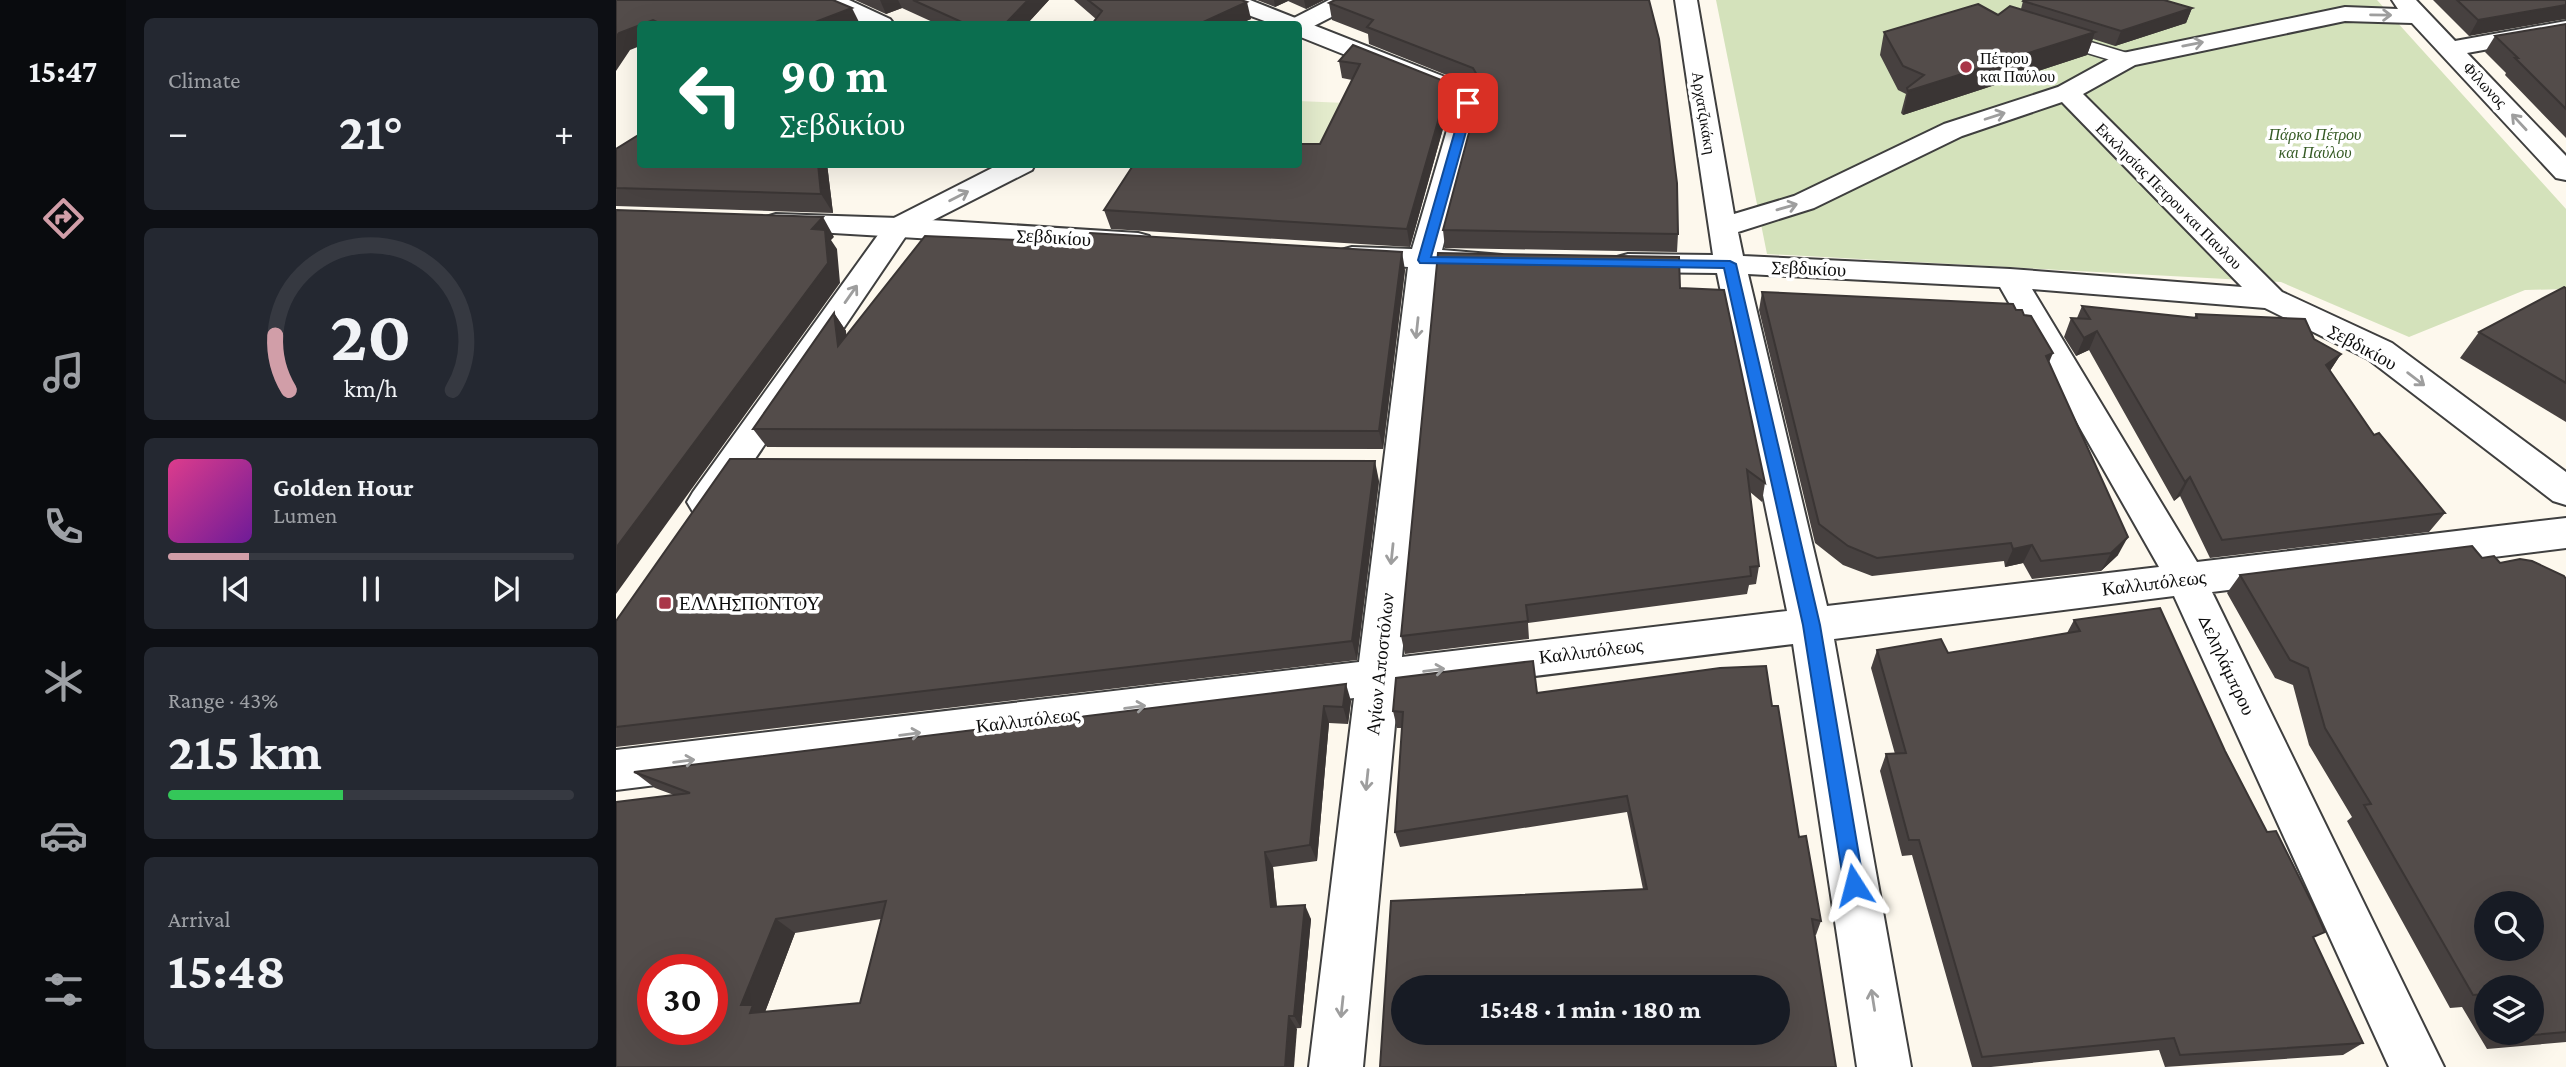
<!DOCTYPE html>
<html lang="en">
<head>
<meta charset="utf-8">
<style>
	body { margin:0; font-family:"Crimson Pro",serif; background:#242831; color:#f1f3f6; height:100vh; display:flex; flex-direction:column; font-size:26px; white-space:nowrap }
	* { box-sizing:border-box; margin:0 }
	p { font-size:23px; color:#9ea1a6 }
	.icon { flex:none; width:38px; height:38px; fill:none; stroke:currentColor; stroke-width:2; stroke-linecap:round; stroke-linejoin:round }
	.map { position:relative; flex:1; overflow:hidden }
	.sheet { display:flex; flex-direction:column; gap:18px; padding:18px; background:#0d0f14; width:490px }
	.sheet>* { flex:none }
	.guide { position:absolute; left:21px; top:21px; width:665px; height:147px; border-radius:7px; box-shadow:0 7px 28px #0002; background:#0b6e4f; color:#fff; overflow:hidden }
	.buttons { position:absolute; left:1858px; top:891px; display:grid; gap:14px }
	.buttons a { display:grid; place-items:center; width:70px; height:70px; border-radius:50%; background:#171b24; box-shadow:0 7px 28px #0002; font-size:35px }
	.speed { position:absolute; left:21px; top:954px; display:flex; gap:14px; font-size:35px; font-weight:700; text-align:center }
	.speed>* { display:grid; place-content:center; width:91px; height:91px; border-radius:50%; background:#171b24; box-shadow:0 7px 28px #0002; line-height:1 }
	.speed .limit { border:10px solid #d22; background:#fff; color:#111 }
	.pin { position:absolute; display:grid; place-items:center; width:60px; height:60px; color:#fff; margin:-30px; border-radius:14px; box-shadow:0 4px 10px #0006 }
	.me { position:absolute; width:77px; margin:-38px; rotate:351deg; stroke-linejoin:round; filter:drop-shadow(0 0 5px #0008) }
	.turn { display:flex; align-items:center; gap:24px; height:147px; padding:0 28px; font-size:32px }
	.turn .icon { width:91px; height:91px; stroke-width:2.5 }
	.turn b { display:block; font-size:49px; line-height:60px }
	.big { font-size:52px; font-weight:700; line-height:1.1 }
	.sheet .card { flex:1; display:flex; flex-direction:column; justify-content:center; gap:10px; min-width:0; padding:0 24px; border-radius:10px; background:#242831 }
	.sheet .dial { align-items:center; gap:0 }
	.dial svg { height:182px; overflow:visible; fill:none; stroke:#363941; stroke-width:7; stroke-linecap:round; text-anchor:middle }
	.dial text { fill:#f1f3f6; stroke:none }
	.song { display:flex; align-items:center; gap:21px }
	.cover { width:84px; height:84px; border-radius:10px; background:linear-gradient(135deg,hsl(330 70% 55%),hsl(280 70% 35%)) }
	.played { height:7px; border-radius:4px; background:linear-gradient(90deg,#d19ea8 20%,#363941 20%) }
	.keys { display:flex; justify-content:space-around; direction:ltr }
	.heat { display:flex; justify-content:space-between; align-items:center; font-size:38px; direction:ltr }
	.charge { height:10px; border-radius:5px; background:linear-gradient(90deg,#34c759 43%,#363941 0) }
	.trip { position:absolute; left:775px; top:975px; width:399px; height:70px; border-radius:35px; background:#171b24; box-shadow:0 7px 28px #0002; font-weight:700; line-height:70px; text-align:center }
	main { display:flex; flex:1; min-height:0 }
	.tab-bar { display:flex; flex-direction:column; width:126px; justify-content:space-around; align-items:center; background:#090b0e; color:#9ea1a6 }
	.tab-bar .icon { width:49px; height:49px }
	.tab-bar .on { color:#d19ea8 }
	.tab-bar b { font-size:32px; color:#f1f3f6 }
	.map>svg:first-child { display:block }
	.green { fill:#d4e2bb }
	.pitch { fill:#e3ebcc }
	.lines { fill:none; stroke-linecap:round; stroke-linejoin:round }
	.service-casing { stroke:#3f3f3f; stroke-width:3 }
	.minor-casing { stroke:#3f3f3f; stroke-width:4 }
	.tertiary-casing { stroke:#3f3f3f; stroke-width:4 }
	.service { fill:#fff; fill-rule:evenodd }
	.minor { fill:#fff; fill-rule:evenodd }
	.tertiary { fill:#fff; fill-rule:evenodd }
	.wall { fill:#474140; fill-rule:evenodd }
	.shaded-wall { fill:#3a3534 }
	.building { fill:#534c4a; stroke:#3a3534; stroke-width:2; fill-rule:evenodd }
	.oneway { stroke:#9e9e9e }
	.route { fill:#1a73e8; stroke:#114b97; stroke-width:2 }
	.poi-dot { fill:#a93648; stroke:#fff; stroke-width:2.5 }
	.labels { text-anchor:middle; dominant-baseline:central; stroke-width:7; stroke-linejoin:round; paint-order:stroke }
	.far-poi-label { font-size:16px; fill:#0c0c0c; stroke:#fff; text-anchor:start }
	.far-street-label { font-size:16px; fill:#0c0c0c; stroke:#fff }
	.far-park-label { font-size:16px; font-style:italic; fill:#365b25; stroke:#fff }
	.street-label { font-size:19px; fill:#0c0c0c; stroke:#fff }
	.poi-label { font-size:19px; fill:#0c0c0c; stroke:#fff; text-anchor:start }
</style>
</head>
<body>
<main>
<nav class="tab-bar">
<b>15:47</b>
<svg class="icon on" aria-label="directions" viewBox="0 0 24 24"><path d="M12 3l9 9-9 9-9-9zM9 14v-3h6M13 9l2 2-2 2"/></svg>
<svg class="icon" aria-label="music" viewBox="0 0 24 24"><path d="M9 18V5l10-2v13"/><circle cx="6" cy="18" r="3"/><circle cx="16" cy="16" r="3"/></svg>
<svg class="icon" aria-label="phone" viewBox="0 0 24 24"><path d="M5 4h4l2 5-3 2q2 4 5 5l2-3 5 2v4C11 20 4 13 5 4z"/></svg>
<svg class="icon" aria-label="climate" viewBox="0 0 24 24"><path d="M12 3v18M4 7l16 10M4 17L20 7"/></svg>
<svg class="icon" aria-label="car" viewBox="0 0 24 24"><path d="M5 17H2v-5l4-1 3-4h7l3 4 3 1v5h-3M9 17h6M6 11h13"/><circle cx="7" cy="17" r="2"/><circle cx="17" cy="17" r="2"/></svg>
<svg class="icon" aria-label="filters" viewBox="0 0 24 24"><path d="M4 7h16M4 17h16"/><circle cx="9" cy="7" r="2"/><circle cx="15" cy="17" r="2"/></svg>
</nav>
<section class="sheet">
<div class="card"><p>Climate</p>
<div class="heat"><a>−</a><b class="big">21°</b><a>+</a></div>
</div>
<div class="card dial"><svg viewBox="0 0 100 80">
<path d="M14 69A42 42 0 1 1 86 69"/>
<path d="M14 69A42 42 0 0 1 8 45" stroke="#d19ea8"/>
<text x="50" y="56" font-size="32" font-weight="700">20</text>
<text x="50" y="72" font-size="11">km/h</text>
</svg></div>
<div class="card">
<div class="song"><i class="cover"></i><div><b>Golden Hour</b><p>Lumen</p></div></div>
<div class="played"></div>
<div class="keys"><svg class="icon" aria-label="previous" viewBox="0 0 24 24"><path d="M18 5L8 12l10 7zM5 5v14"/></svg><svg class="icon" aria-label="pause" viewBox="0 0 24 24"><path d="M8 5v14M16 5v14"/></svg><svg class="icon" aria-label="next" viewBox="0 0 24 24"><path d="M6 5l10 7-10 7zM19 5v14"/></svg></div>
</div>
<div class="card"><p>Range · 43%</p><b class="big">215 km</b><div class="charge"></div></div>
<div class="card"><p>Arrival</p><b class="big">15:48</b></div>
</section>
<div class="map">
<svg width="1950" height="1067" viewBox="0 0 1950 1067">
	<rect width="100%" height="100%" fill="#fdf8ed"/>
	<polygon class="green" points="1100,0 1761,0 1950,209 1950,289 1909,290 1793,337 1665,282 1151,254"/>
	<polygon class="pitch" points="682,101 730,103 706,150 683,148"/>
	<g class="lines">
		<defs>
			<polygon id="service" points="1435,30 1518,55 1521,59 1518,63 1511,65 1428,40 1425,36 1428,32"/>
			<g id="minor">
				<polygon points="203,0 233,0 274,19 278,24 248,24 206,5"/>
				<path d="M602 0H634L857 88 865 103 826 250 886 255 890 261 886 267 875 270 822 268 786 657 1171 611 1101 273 1012 272 1001 269 997 263 1001 257 1012 254 1097 255 1059 0H1081L1118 214 1178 196 1328 124 1442 87 1502 54 1729 7 1782 9 1776 0H1800L1839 41 1950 21V35L1851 53 1950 156V180L1940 178 1796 23 1729 21 1519 65 1467 94 1666 292 1776 343 1950 472V505L1937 501 1752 359 1649 308 1416 289 1581 562 1950 518V548L1596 592 1828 1067H1773L1558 596 1218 639 1295 1067H1241L1177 644 782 693 747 1067H693L738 698 0 790V750L743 662 792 267 725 262 721 256 725 250 736 247 796 249 839 103 837 98 682 36V24H657L605 5ZM1446 102 1626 287 1394 269 1127 256 1122 232 1198 208 1346 136ZM1132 274 1384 287 1543 567 1211 606Z"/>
				<polygon points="160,214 282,218 522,233 533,236 537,242 533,248 522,251 150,229 145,223 150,217"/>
			</g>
			<g id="tertiary">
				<polygon points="713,0 742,0 739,5 690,30 682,32 682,24 671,24 674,20"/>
				<polygon points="384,164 419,164 416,170 292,233 103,512 90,516 77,512 71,502 77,492 272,221"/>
			</g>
		</defs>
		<use href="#service" class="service-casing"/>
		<use href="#minor" class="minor-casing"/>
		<use href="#tertiary" class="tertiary-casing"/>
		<use href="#service" class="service"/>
		<use href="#minor" class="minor"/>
		<use href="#tertiary" class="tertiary"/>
	</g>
	<g class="wall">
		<polygon points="239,0 433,0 411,24 321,24 286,8 270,14"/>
		<polygon points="458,0 625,0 635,19 623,24 476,24 480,19"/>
		<polygon points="641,0 708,0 690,9 672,1 659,7"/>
		<polygon points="1033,0 1062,234 1061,252 829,248 827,230 863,95 858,86 753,44 752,34 716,20 713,3"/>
		<polygon points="1817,0 1950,0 1853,36"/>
		<polygon points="1407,1 1576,8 1570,23 1499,46 1477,39 1471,55 1287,115 1285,113 1290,94 1282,90 1264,55 1268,32 1382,15 1405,9"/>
		<polygon points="1950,24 1950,138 1889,75 1890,73 1869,52 1879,36"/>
		<polygon points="737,45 833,83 835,100 794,247 495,229 488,210 704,144 736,80 726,78 723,61"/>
		<polygon points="0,149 211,164 217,213 0,206"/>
		<polygon points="789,270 767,449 151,447 137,429 218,313 230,331 230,335"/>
		<polygon points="1064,288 1149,483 1146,502 1134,492 1143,566 1140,584 1133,585 1131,594 912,623 913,639 789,654 785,636"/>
		<polygon points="1950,288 1950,422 1844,358 1863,332"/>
		<polygon points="1146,292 1400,310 1408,315 1433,363 1502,555 1485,571 1416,579 1407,563 1389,567 1388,561 1256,576 1227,565 1199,543 1143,310"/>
		<polygon points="1466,306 1578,318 1580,314 1698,339 1725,354 1714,371 1758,435 1829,513 1813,532 1594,558 1564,496 1558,501 1473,350 1460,356 1448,337 1455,318 1461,318"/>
		<polygon points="763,481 741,660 0,747 0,621"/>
		<path d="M1866 558 1950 579V1042L1871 1049 1846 1007 1834 1008 1731 821 1736 817 1693 745 1677 685 1659 678 1611 593 1624 575ZM1871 987 1916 1032H1871Z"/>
		<polygon points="1458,620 1609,751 1747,1043 1727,1055 1549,1067 1543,1050 1375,1067 1356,1067 1296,855 1286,856 1264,771 1270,754 1279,754 1255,668 1261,650 1332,653 1451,633"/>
		<polygon points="921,693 1156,706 1183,837 1205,921 1200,935 1027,889 1011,812 784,847 779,832 786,728 781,728 777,711"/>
		<path d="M735 701 732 724 713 723 701 861 657 867 661 906 695 919 685 1028 0 1067 58 795 39 788 18 772ZM265 919 244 1003 149 1012 179 933Z"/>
	</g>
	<g class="shaded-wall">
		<polygon points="264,0 282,0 286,8 270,14"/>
		<polygon points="412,0 433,0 411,24 389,24"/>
		<polygon points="658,0 672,0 672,1 659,7"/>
		<polygon points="688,0 708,0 690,9"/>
		<polygon points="631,2 635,19 623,24 583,24"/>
		<polygon points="1950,5 1950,19 1853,36 1862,20"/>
		<polygon points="236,8 244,24 194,24"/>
		<polygon points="1576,8 1570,23 1499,46 1505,31"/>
		<polygon points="37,20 40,24 26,24"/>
		<polygon points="24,25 24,46 14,50 0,71 0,37 3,33"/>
		<polygon points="1479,32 1471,55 1287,115 1292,91"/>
		<polygon points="833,83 835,100 794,247 791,229"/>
		<polygon points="202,164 211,164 217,213 205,194"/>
		<polygon points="207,217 218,237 215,240 221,249 224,283 0,594 0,548 196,229"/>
		<polygon points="786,252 789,270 767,449 763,431"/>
		<polygon points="218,313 230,331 233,364 222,346"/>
		<polygon points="1481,331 1473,350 1460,356 1468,338"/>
		<polygon points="1437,353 1429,372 1430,356"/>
		<polygon points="1725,354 1713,372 1710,365"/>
		<polygon points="759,461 763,481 741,660 736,641"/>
		<polygon points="1574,477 1564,496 1558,501 1569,482"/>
		<polygon points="1512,537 1502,555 1485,571 1495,553"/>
		<polygon points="1416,545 1407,563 1389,567 1397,549"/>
		<polygon points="730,684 735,701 732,724 727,707"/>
		<polygon points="708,706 713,723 701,861 694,845"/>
		<polygon points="649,852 657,867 662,921 655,907"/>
		<polygon points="689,905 695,919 685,1028 678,1016"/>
		<polygon points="160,919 179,933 149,1012 134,1013 125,1005"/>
		<polygon points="673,1016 681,1029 678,1067 669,1067"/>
	</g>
	<g class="building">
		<polygon points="0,0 217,0 236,8 194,24 45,24 37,20 3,33 0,37"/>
		<polygon points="297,0 412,0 389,24 350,24"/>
		<polygon points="472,0 625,0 631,2 583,24 476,24 486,11"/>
		<polygon points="719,0 1033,0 1043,39 1061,183 1062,234 827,230 866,84 857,68 751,27 757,20 713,3"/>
		<polygon points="1408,0 1548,0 1576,8 1505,31 1407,1"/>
		<polygon points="1841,0 1950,0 1950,5 1862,20"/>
		<polygon points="1362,4 1382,15 1394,6 1479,32 1292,91 1291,88 1308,75 1287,66 1268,32"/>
		<polygon points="1950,24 1950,109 1899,58 1902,58 1879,36"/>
		<polygon points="737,45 833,83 791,229 488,210 518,164 682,164 682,144 704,144 744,64 723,61"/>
		<polygon points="24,134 24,164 202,164 205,194 0,188 0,149"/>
		<polygon points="0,210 207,217 196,229 209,230 212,263 0,548"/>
		<polygon points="474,233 786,252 763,431 137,429 218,313 222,346 309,236 467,243"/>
		<polygon points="822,253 1063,257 1064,288 1108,290 1149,483 1131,470 1143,566 1134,567 1135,576 910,605 912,621 785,636"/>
		<polygon points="1948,287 1950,288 1950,383 1863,332"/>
		<polygon points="1146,292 1397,304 1400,310 1406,310 1408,315 1415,316 1437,353 1430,356 1512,537 1495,553 1425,561 1416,545 1397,549 1395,543 1261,558 1232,546 1203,524"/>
		<polygon points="1466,306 1581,318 1580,314 1689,319 1698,339 1725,354 1710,365 1758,435 1763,433 1829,513 1606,540 1574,477 1569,482 1481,331 1468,338 1455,318 1474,319"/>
		<polygon points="114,459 759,461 736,641 0,727 0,621"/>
		<path d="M1856 546 1866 558 1878 556 1884 563 1904 559 1916 561 1948 576 1950 579V1032L1894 1037 1892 1032H1916V987H1871V997L1869 994 1857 995 1748 805 1755 804 1709 728 1692 668 1674 660 1624 575ZM1871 903H1916V948H1871Z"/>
		<polygon points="1544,608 1609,751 1651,832 1660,831 1698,907 1709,932 1697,937 1747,1043 1564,1055 1558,1038 1366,1057 1303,840 1293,840 1270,754 1290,753 1261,650 1325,639 1332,653 1464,631 1458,620"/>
		<path d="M917 661 921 693 1104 668 1150 666 1156 706H1162L1183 837 1190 836 1205 921 1196 919 1220 1067H764L775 901 1031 889 1011 796 779 832 787 712 777 711 780 678ZM788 987H1162V1032H788Z"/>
		<path d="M730 684 727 707 708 706 694 845 649 852 655 907 689 905 678 1016H673L669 1067H0V802L74 793 18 772ZM270 901 244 1003 134 1013 137 1005H125L160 919ZM37 970H96V1029H37Z"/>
	</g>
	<defs><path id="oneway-shaft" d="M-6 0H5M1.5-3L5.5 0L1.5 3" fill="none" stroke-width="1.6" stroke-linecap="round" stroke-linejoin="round" transform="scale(1.75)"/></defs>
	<g class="oneway">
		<use href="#oneway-shaft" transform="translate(1765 15) rotate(1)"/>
		<use href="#oneway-shaft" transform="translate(1577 44) rotate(-11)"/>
		<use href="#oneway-shaft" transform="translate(1379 116) rotate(-18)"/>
		<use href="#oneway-shaft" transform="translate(1903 122) rotate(-133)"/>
		<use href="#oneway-shaft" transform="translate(343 196) rotate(-27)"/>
		<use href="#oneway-shaft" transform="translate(1171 207) rotate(-16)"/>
		<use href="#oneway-shaft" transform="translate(235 294) rotate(-55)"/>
		<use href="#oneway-shaft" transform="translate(801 328) rotate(96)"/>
		<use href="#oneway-shaft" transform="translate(1800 379) rotate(37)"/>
		<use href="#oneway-shaft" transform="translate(776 554) rotate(96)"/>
		<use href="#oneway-shaft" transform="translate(818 670) rotate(-7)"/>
		<use href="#oneway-shaft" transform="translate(519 707) rotate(-7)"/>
		<use href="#oneway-shaft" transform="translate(294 734) rotate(-7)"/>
		<use href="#oneway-shaft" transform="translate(68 761) rotate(-7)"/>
		<use href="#oneway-shaft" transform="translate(751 780) rotate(96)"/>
		<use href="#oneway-shaft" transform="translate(1257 1000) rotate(-99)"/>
		<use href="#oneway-shaft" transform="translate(726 1007) rotate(96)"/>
	</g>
	<polygon class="route" points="852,100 858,103 815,257 1114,261 1120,264 1204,625 1248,885 1245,892 1238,895 1231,892 1228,885 1187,625 1108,268 804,263 802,260 847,103"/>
	<g class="poi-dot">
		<circle cx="1350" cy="67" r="7"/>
		<rect x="42" y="596" width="14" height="14" rx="3.5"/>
	</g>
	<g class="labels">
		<g class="far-poi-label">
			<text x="1364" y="58">Πέτρου<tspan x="1364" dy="18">και Παύλου</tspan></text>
		</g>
		<g class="far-street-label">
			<text transform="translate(1869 85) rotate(47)">Φίλωνος</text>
			<text transform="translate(1088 113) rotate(81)">Αρχατζικάκη</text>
			<text transform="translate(1553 196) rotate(45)">Εκκλησίας Πετρου και Παυλου</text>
		</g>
		<g class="far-park-label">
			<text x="1699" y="134">Πάρκο Πέτρου<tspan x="1699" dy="18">και Παύλου</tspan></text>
		</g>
		<g class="street-label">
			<text transform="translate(438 237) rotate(4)">Σεβδικίου</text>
			<text transform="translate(1193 268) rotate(3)">Σεβδικίου</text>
			<text transform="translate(1747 347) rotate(29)">Σεβδικίου</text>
			<text transform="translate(1538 583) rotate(-7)">Καλλιπόλεως</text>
			<text transform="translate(975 651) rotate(-7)">Καλλιπόλεως</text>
			<text transform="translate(764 664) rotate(-84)">Αγίων Αποστόλων</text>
			<text transform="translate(1611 665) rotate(65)">Δεληλάμπρου</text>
			<text transform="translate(412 720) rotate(-7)">Καλλιπόλεως</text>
		</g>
		<g class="poi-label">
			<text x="63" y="603">ΕΛΛΗΣΠΟΝΤΟΥ</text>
		</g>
	</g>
</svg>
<div class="buttons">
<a><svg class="icon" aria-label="search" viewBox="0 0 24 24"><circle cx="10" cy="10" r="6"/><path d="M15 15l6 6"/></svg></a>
<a><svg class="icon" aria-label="layers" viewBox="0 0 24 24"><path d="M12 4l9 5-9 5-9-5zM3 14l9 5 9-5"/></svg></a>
</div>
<div class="speed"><div class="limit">30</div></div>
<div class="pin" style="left:852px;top:103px;background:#d93025"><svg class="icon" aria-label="arrive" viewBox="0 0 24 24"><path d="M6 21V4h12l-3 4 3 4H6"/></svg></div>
<svg class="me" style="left:1238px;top:885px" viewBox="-20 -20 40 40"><path d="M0-17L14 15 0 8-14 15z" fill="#1a73e8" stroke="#fff" stroke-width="4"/></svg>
<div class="trip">15:48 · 1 min · 180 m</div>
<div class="guide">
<div class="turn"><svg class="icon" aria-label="left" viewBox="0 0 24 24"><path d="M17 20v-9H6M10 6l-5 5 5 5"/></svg><div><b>90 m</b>Σεβδικίου</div></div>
</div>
</div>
</main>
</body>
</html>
